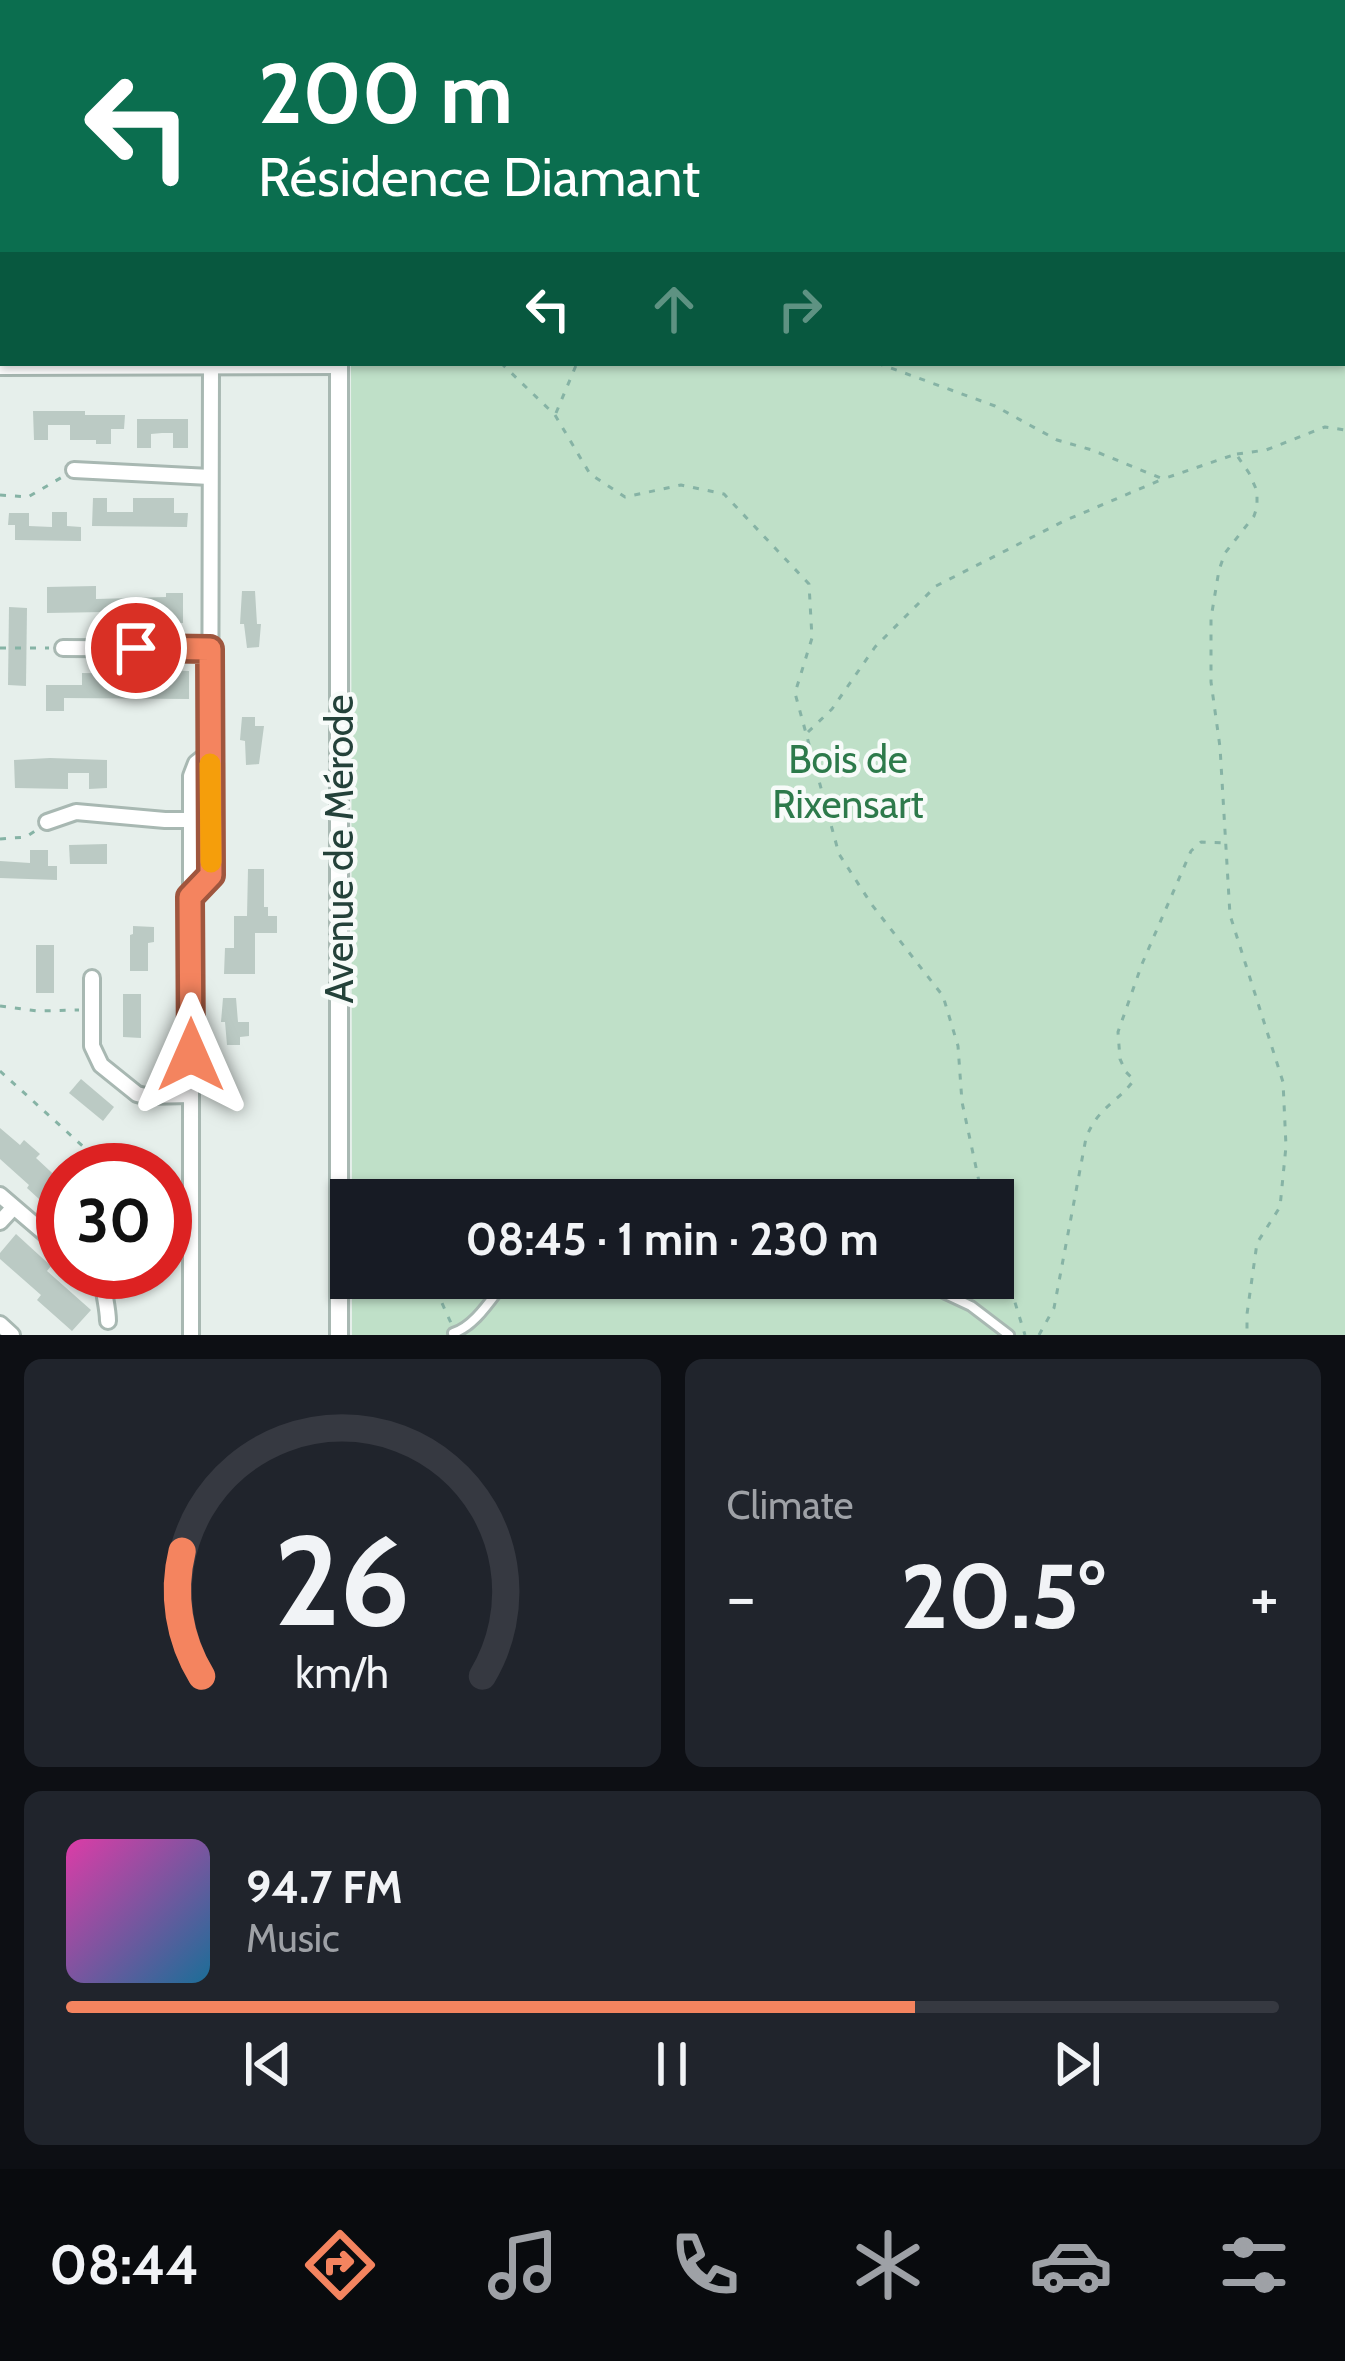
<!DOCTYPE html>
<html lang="en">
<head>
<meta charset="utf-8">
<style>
	body { margin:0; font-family:Cabin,sans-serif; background:#20242c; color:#f1f3f6; height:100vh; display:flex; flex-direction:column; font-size:45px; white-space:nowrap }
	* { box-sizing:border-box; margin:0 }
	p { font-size:39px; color:#9ea1a6 }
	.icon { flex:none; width:66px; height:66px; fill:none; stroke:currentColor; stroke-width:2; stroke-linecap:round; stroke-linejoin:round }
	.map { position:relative; height:1335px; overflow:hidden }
	.panel { display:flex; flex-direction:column; gap:24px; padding:24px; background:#0d0f14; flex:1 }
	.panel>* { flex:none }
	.guide { position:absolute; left:0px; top:0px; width:1347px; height:366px; box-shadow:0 3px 9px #0004; background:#0b6e4f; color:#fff; overflow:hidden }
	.speed { position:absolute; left:36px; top:1143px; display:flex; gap:24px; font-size:60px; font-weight:700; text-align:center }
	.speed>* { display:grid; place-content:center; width:156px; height:156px; border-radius:50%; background:#171b24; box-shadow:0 3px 9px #0004; line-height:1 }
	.speed .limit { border:18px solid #d22; background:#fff; color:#111 }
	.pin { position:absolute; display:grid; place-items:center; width:102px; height:102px; color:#fff; margin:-51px; border:6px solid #fff; border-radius:50%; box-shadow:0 3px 12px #0007 }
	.me { position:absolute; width:132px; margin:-66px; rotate:0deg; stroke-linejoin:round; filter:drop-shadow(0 0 9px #0008) }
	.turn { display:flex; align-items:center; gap:42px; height:252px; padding:0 60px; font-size:54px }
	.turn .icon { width:156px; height:156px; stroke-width:2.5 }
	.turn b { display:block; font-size:84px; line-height:102px }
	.lanes { display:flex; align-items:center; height:114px; padding:0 60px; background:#0003; justify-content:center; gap:60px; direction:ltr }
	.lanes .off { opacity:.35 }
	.big { font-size:90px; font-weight:800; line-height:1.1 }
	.panel .tile { flex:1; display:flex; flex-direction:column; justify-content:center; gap:18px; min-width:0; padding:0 42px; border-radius:18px; background:#20242c }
	.panel .dial { align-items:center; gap:0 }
	.dial svg { height:312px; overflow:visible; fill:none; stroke:#363941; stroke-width:7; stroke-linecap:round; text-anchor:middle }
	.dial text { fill:#f1f3f6; stroke:none }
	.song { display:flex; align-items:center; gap:36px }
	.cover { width:144px; height:144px; border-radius:18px; background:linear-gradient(135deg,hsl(320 70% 55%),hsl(200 70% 35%)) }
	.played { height:12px; border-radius:6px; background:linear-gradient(90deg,#f4845f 70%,#363941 70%) }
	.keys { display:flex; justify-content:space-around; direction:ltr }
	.heat { display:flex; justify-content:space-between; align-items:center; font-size:66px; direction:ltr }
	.panel .tiles { flex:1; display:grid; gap:24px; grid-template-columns:1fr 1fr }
	.tile:last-child { grid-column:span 2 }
	.trip { position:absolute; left:330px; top:1179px; width:684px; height:120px; border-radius:0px; background:#171b24; box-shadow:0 3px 9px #0004; font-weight:800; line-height:120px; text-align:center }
	.dock { display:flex; height:192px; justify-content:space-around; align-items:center; background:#090b0e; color:#9ea1a6 }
	.dock .icon { width:84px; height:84px }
	.dock .active { color:#f4845f }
	.dock b { font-size:54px; color:#f1f3f6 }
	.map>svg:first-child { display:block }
	.green { fill:#bfe0c8 }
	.building { fill:#bbcac4 }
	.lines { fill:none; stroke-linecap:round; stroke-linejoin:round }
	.service-casing { stroke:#a8b8b2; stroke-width:14 }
	.minor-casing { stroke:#a8b8b2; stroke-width:20 }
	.tertiary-casing { stroke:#a8b8b2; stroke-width:22 }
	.path { stroke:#86b3a5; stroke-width:3; stroke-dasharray:6 9; stroke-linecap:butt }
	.service { stroke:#fff; stroke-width:8 }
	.minor { stroke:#fff; stroke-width:14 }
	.tertiary { stroke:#fff; stroke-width:16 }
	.route-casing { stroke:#9f563e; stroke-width:30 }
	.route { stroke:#f4845f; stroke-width:21 }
	.slow { stroke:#f59e0b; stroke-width:21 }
	.labels { text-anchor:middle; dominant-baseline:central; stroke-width:9; stroke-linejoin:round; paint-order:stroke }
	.park-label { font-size:39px; fill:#2d7a4b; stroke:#f7fbf9 }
	.street-label { font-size:39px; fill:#24423a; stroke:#f7fbf9 }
</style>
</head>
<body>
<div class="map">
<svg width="1345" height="1335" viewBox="0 0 1345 1335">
	<rect width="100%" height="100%" fill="#e6efeb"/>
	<polygon class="green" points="351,0 1345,0 1345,1335 352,1335 352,1278 993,1278 993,1200 352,1200 351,363 1344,363 1344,3 351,3"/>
	<g class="building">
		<polygon points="33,411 85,411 85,415 125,415 124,429 111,429 111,444 96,444 96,440 70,440 70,425 48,425 48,440 34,440"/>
		<polygon points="137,419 188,419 188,448 173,448 173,433 162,433 151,434 151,448 137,448"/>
		<polygon points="93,498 107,498 107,512 133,512 133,498 174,498 174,513 188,513 187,527 92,526"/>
		<polygon points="52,512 67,512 67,526 81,527 81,541 15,540 15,525 8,525 9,513 29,513 29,526 52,527"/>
		<polygon points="96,586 96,599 166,597 166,593 183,593 183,623 106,626 106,612 47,613 47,587"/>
		<polygon points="242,591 255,591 257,624 261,624 259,647 247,648 244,624 240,624"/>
		<polygon points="9,607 27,608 26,686 8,685"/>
		<polygon points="141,670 189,671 189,699 64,698 64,711 46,711 46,685 82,685 82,673 141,674"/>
		<polygon points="242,717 255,717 255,726 264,726 259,764 246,765 245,741 240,740"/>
		<polygon points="50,758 107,760 107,788 89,789 89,773 68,773 68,789 15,788 14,760"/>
		<polygon points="107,844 107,864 70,864 69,845"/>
		<polygon points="30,850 48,850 48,866 57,866 57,880 0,878 0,861 30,863"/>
		<polygon points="248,869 264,869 264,907 268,907 268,916 277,916 277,933 255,933 255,974 224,974 225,948 234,948 234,916 247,916"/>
		<polygon points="133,926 154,927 154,942 148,943 148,971 130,971 130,935 133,934"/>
		<rect x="36" y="945" width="18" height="48"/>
		<polygon points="123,994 141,994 141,1038 123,1037"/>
		<polygon points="223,998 236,998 238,1022 249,1022 249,1036 240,1037 240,1045 227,1045 225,1022 221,1022"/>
		<polygon points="81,1079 114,1107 103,1121 69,1093"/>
		<polygon points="0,1128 20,1145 24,1140 40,1154 36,1158 63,1183 63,1221 27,1188 29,1185 0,1159"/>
		<polygon points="16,1234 51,1266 47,1271 91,1310 72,1331 37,1300 41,1295 0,1259 0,1253"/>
	</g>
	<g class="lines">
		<defs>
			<g id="service">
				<path d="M594 1200C623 1187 651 1186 680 1200"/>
				<polyline points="911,1278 971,1306 1009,1335"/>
				<path d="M453 1333C476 1326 492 1297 508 1278"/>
			</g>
			<g id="minor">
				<polyline points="148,0 151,3"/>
				<polyline points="0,348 3,348"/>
				<polyline points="0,367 339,366"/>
				<polyline points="74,470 210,477"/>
				<polyline points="63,648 210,649"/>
				<polyline points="47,822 76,812 165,820 191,820"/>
				<polyline points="191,897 209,880 210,875 211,363"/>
				<polyline points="92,978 92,1046 101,1065 137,1094 145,1096 191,1095"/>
				<polyline points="0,1195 63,1249"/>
				<polyline points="0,1222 13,1208"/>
				<path d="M103 1272C101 1286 108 1305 108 1321"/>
				<polyline points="0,1324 12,1335"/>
				<polyline points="191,1335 191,776 196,763 210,752"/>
			</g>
			<g id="tertiary">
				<polyline points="339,0 339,3"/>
				<polyline points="339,1335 339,363"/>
			</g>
		</defs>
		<use href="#service" class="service-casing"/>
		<use href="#minor" class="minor-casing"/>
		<use href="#tertiary" class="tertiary-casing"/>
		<g class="path">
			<polyline points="1219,0 1223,3"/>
			<polyline points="468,3 470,0"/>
			<polyline points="0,78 3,78"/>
			<polyline points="1344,120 1345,122"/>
			<polyline points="0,169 3,171"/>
			<polyline points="501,363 555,415 590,474 625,497 681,485 724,494 809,584 812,638 795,693 839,854 872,905 943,996 958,1046 962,1102 983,1200"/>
			<polyline points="877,363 995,406 1057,440 1092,450 1163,479 1236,454 1249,473 1257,491 1257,507 1254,516 1225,553 1219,570 1211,618 1211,682 1220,747 1230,915 1283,1082 1286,1146 1280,1207 1257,1243 1247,1314 1247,1335"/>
			<polyline points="556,413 577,363"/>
			<polyline points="1237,454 1266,450 1325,427 1345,430"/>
			<polyline points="0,495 28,497 64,476"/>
			<polyline points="0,648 49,648"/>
			<polyline points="808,732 832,709 875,647 936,586 1064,521 1163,479"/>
			<polyline points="0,839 26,837 38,829"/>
			<polyline points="0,1006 37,1011 79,1010"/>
			<polyline points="0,1071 109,1170"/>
			<polyline points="993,1231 1025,1335"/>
			<polyline points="426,1278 437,1292 451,1323"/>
			<path d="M1039 1335 1054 1308 1086 1138C1098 1107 1116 1104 1134 1080L1126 1072 1120 1059 1118 1032 1142 964 1191 851 1201 842 1225 843"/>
		</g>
		<use href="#service" class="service"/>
		<use href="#minor" class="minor"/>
		<use href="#tertiary" class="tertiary"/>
	</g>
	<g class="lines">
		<defs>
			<polyline id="route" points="136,648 210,649 211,875 190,897 191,1055"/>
		</defs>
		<use href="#route" class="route-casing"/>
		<use href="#route" class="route"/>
		<polyline class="slow" points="210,764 211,862"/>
	</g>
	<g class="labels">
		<g class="park-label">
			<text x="848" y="759">Bois de<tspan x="848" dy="45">Rixensart</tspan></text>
		</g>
		<g class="street-label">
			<text transform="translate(339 849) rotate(-90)">Avenue de Mérode</text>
		</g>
	</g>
</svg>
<div class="speed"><div class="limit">30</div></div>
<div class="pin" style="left:136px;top:648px;background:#d93025"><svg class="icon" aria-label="arrive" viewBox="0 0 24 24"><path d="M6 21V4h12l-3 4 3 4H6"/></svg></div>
<svg class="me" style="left:191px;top:1055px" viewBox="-20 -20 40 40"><path d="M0-17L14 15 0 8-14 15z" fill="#f4845f" stroke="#fff" stroke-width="4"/></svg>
<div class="trip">08:45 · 1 min · 230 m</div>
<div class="guide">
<div class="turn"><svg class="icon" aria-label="left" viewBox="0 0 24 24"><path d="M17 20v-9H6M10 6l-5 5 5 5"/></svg><div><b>200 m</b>Résidence Diamant</div></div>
<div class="lanes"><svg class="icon" aria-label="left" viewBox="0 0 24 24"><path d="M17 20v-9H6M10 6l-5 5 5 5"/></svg><svg class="icon off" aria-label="ahead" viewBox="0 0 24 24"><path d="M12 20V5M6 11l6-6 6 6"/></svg><svg class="icon off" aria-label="right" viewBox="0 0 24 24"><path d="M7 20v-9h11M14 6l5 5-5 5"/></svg></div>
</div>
</div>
<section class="panel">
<div class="tiles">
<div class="tile dial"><svg viewBox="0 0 100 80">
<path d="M14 69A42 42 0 1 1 86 69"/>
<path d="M14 69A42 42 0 0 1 9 37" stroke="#f4845f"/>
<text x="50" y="56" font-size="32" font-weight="700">26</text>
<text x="50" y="72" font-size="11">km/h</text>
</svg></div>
<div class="tile"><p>Climate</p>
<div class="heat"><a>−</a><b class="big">20.5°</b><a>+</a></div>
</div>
<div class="tile">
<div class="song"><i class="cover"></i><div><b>94.7 FM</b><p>Music</p></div></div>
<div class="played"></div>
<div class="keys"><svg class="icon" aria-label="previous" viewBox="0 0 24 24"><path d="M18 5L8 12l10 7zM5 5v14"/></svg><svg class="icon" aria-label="pause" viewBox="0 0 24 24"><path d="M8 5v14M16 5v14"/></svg><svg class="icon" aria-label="next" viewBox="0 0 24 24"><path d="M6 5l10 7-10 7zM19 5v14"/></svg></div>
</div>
</div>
</section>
<nav class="dock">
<b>08:44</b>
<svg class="icon active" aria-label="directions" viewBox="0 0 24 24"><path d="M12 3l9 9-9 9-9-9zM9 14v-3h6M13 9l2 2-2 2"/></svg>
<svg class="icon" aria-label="music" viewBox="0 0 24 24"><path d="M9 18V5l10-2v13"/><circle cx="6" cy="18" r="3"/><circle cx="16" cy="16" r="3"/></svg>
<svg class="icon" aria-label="phone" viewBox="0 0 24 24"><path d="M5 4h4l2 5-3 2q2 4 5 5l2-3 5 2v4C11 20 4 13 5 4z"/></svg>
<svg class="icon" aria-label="climate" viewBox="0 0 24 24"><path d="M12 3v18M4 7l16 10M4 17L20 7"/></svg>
<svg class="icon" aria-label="car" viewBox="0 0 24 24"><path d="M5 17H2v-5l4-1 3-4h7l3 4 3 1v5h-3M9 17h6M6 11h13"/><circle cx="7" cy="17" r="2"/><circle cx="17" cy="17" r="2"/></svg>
<svg class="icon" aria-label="filters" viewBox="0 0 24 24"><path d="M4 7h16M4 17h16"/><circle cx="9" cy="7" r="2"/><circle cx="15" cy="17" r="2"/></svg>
</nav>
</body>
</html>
